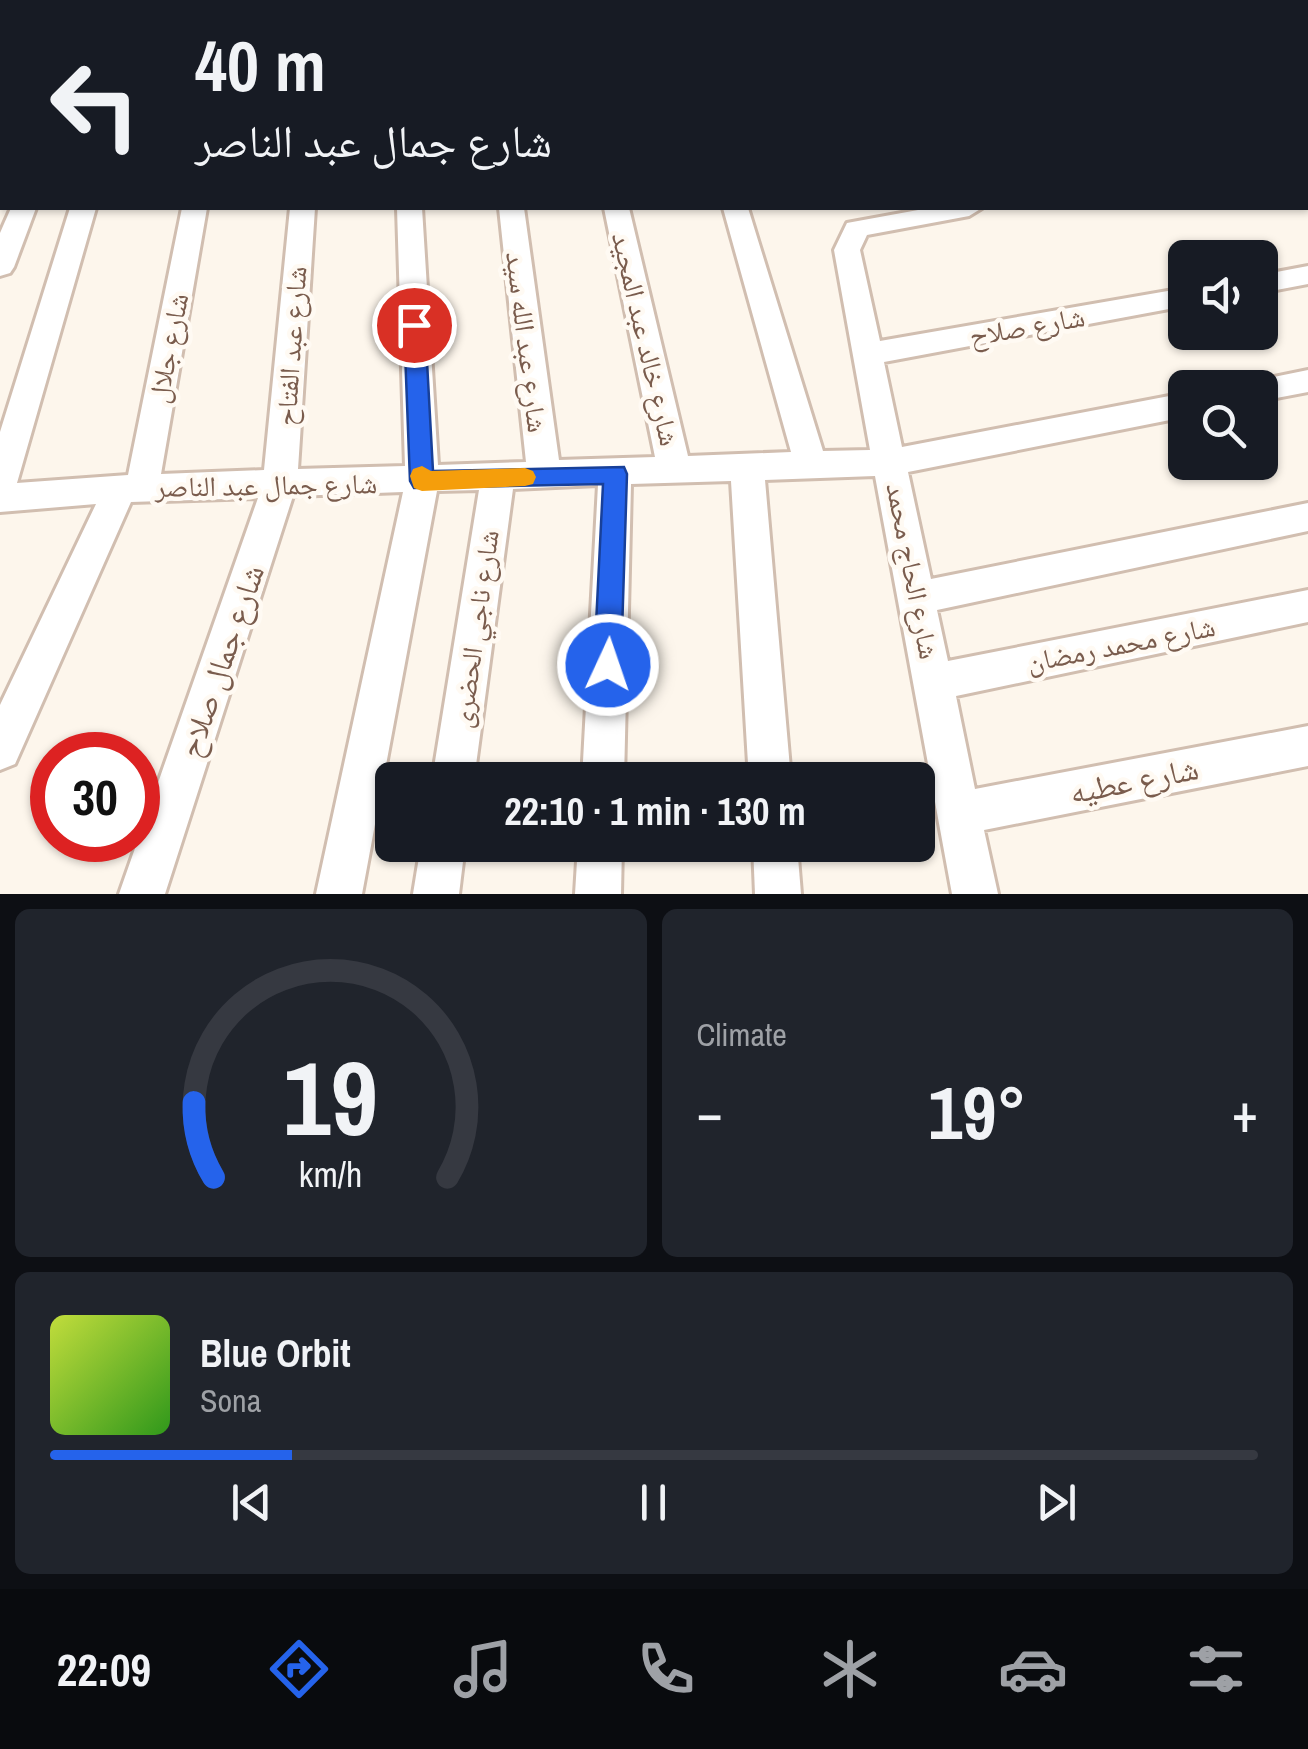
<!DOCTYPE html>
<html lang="en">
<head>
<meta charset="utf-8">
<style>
	body { margin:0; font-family:"Archivo Narrow","Noto Naskh Arabic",sans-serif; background:#20242c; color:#f1f3f6; height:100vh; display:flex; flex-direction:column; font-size:38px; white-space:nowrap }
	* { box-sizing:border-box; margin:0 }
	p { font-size:32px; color:#9ea1a6 }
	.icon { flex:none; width:55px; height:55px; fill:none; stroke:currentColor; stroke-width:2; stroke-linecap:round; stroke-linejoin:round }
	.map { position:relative; height:894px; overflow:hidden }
	.details { display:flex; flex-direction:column; gap:15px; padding:15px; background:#0d0f14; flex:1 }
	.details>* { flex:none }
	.banner { position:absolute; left:0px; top:0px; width:1310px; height:210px; box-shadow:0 2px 8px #0004; background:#171b24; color:#f1f3f6; overflow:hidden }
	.fabs { position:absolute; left:1168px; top:240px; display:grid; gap:20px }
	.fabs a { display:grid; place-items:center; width:110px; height:110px; border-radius:15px; background:#171b24; box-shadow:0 2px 8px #0004; font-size:50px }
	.speed { position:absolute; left:30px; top:732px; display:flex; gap:20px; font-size:50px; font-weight:700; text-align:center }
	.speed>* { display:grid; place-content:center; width:130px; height:130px; border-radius:50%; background:#171b24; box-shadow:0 2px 8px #0004; line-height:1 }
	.speed .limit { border:15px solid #d22; background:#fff; color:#111 }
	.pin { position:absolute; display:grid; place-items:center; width:85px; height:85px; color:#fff; margin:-42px; border:5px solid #fff; border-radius:50%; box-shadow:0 2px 10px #0007 }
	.me { position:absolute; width:110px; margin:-55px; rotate:3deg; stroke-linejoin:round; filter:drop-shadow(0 0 8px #0008) }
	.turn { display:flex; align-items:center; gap:35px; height:210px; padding:0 30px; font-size:45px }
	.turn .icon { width:130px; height:130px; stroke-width:2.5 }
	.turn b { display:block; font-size:70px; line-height:85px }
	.big { font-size:75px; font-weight:700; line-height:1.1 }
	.details .widget { flex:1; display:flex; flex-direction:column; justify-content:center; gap:15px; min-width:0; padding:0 35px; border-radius:15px; background:#20242c }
	.details .dial { align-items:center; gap:0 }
	.dial svg { height:260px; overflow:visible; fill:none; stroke:#363941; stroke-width:7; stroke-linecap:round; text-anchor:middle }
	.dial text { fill:#f1f3f6; stroke:none }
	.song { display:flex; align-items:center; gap:30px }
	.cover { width:120px; height:120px; border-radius:15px; background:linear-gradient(135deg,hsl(70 70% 55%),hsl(110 70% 35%)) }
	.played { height:10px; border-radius:5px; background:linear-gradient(90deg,#2563eb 20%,#363941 20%) }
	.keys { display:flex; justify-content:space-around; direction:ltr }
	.heat { display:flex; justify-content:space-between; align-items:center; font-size:55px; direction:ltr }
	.details .tiles { flex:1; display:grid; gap:15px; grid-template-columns:1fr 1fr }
	.widget:last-child { grid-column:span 2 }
	.trip { position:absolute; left:375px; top:762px; width:560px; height:100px; border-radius:15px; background:#171b24; box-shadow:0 2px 8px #0004; font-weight:700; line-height:100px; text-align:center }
	.tabs { display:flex; height:160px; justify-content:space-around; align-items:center; background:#090b0e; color:#9ea1a6 }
	.tabs .icon { width:70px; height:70px }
	.tabs .on { color:#2563eb }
	.tabs b { font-size:45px; color:#f1f3f6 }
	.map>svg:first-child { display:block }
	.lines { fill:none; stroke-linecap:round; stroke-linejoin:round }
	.minor-casing { stroke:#d1beb0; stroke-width:6 }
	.minor { fill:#fff; fill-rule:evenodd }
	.route { fill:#2563eb; stroke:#184099; stroke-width:2.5 }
	.slow { fill:#f59e0b }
	.labels { text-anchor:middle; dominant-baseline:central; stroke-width:9; stroke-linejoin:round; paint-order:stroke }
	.street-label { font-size:28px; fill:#7a5c4d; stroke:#fffaf3 }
	.near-street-label { font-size:32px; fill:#7a5c4d; stroke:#fffaf3 }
</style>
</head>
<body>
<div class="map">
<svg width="1308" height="894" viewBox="0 0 1308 894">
	<rect width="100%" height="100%" fill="#fdf6ec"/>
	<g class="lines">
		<defs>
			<g id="minor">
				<polygon points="95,0 115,0 115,2 96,2"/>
				<polygon points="201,0 221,0 221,2 202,2"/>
				<polygon points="258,0 278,0 278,2 259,2"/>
				<polygon points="389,0 409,0 409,2 390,2"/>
				<polygon points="448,0 468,0 468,2 449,2"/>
				<polygon points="541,0 561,0 562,2 543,2"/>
				<polygon points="635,0 655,0 656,2 637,2"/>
				<polygon points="726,0 746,0 747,2 728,2"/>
				<polygon points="760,0 780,0 781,2 762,2"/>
				<polygon points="818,0 838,0 839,2 820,2"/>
				<polygon points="914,0 934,0 935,2 916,2"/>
				<polygon points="995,0 1015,0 1017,2 997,2"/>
				<polygon points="1035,0 1056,0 1058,2 1037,2"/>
				<polygon points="1106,0 1126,0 1128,2 1108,2"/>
				<polygon points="1199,0 1220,0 1222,2 1201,2"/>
				<polygon points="1245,0 1266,0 1268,2 1247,2"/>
				<rect x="0" y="56" width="2" height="12"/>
				<polygon points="11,208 36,208 14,267 10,273 0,276 0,233"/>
				<polygon points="70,208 96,208 17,483 128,475 182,208 207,208 161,474 264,470 290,208 315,208 298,469 405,466 397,208 422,208 438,465 526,462 499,208 524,208 559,460 655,457 604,208 629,208 688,456 791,452 723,208 748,208 823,451 870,450 834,250 847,223 929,208 982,208 969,216 867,235 860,250 880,341 1185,288 1185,306 884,362 902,447 1185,393 1185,417 908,472 931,579 1308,503 1308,531 937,610 948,661 1308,590 1308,622 956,696 975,789 1308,726 1308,766 984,830 998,894 952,894 875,476 765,480 791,780 749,780 731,481 631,484 624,780 582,780 598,485 513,489 474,780 432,780 479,490 437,491 362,894 316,894 403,492 293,496 165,894 119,894 258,498 131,502 15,764 0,770 0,705 96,504 0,512 0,432"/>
				<polygon points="1308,266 1308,284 1260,293 1260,275"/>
				<polygon points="1308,370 1308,392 1260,401 1260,388 1246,388 1249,382"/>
				<polygon points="421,845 465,845 459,894 413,894"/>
				<polygon points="578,845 622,845 621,894 575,894"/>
				<polygon points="753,845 797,845 801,894 755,894"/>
			</g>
		</defs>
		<use href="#minor" class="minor-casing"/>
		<use href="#minor" class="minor"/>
	</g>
	<polygon class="route" points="414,318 425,325 433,471 624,467 627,474 621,665 617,674 608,678 598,674 594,665 603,484 414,488 410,481 404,325"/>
	<polygon class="slow" points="422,466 431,471 525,468 533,471 536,477 533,484 525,486 422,491 414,488 410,476 413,469"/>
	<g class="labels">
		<g class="street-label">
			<text transform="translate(1027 326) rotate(-10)">شارع صلاح</text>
			<text transform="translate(646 339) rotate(77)">شارع خالد عبد المجيد</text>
			<text transform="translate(527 342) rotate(83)">شارع عبد الله سيد</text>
			<text transform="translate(291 346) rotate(-86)">شارع عبد الفتاح</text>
			<text transform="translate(168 348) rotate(-79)">شارع جلال</text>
			<text transform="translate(266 485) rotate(-1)">شارع جمال عبد الناصر</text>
			<text transform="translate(913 571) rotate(79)">شارع الحاج محمد</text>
			<text transform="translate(475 629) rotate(-82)">شارع ناجي الحضرى</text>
			<text transform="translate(1121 644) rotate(-11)">شارع محمد رمضان</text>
		</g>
		<g class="near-street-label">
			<text transform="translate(221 661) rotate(-71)">شارع جمال صلاح</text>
			<text transform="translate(1134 780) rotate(-11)">شارع عطيه</text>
		</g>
	</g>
</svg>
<div class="fabs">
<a><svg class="icon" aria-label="sound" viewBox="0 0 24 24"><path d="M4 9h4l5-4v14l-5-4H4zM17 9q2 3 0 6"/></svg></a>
<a><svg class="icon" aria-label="search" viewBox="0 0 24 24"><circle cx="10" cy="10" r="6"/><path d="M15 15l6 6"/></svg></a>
</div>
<div class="speed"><div class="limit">30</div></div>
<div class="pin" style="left:414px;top:325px;background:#d93025"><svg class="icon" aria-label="arrive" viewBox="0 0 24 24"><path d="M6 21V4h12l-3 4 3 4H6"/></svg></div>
<svg class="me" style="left:608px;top:665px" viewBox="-20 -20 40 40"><circle r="17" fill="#2563eb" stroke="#fff" stroke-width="3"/><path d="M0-11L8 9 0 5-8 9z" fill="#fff"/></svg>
<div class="trip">22:10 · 1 min · 130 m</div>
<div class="banner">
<div class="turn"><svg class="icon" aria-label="left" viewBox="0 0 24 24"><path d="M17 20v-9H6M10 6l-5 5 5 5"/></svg><div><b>40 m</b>شارع جمال عبد الناصر</div></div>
</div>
</div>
<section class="details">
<div class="tiles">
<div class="widget dial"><svg viewBox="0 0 100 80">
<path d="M14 69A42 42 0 1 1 86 69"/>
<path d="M14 69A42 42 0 0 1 8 46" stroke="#2563eb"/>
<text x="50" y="56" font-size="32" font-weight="700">19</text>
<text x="50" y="72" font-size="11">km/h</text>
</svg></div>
<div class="widget"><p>Climate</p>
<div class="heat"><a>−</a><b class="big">19°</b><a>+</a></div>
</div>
<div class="widget">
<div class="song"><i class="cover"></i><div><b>Blue Orbit</b><p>Sona</p></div></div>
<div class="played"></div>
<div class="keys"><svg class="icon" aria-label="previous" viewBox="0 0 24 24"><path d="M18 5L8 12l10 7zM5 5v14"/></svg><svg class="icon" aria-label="pause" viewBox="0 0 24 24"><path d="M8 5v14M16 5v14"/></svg><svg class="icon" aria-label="next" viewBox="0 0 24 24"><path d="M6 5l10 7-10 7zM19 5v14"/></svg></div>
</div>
</div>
</section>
<nav class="tabs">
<b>22:09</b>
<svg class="icon on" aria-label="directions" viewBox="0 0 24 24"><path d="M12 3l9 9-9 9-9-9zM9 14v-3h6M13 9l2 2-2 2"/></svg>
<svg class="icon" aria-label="music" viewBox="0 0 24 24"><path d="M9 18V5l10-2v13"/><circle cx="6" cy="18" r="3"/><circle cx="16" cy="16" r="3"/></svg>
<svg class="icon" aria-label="phone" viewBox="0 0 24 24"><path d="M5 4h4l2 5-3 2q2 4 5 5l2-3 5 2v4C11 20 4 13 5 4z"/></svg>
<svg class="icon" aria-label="climate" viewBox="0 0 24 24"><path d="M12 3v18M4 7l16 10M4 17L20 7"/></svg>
<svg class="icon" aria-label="car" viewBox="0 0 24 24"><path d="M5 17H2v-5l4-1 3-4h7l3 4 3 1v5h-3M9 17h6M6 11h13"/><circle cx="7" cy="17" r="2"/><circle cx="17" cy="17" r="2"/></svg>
<svg class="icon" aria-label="filters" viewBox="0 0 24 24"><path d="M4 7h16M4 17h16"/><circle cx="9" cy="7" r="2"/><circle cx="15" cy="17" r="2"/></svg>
</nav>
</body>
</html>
